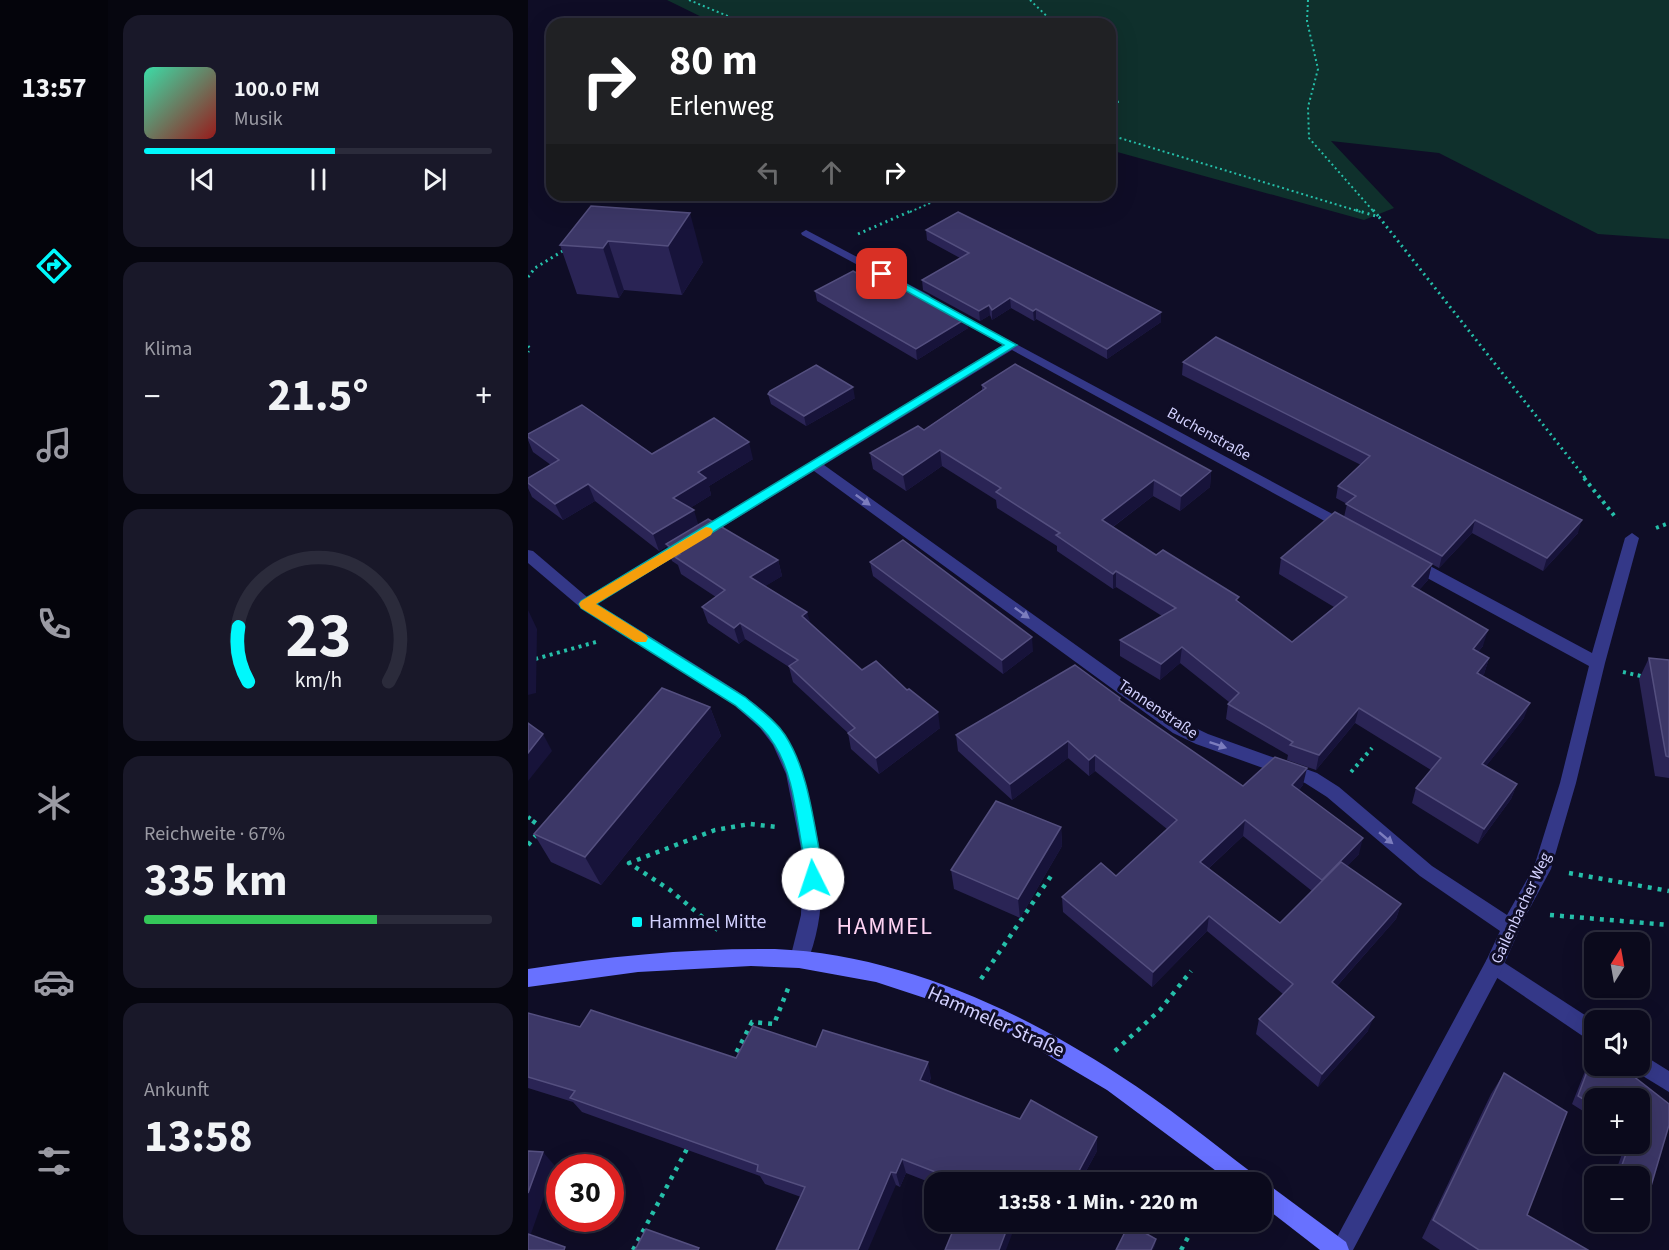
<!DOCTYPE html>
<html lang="de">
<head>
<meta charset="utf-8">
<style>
	body { margin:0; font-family:"Source Sans 3",sans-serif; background:#191829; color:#f1f3f6; height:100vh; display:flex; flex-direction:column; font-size:22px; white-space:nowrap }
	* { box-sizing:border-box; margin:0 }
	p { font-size:20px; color:#9a9aa3 }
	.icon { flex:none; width:33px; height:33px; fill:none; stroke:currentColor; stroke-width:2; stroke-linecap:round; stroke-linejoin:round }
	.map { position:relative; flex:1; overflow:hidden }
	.sheet { display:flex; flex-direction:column; gap:15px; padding:15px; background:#06060f; width:420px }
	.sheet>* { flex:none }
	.banner { position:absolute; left:18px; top:18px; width:570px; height:183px; border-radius:18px; box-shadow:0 6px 24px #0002,0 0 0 2px #2b2b3b; background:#202124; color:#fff; overflow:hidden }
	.needle { width:39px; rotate:11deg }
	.controls { position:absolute; left:1056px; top:932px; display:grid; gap:12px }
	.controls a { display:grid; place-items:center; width:66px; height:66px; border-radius:12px; background:#0b0a1c; box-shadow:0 6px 24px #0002,0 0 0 2px #2b2b3b; font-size:30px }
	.speed { position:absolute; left:18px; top:1154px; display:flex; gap:12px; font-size:30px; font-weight:700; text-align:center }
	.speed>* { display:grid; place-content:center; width:78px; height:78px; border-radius:50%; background:#0b0a1c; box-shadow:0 6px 24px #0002,0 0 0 2px #2b2b3b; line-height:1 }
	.speed .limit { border:9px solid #d22; background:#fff; color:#111 }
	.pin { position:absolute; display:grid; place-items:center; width:51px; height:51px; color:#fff; margin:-26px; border-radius:12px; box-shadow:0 3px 9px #0006 }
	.me { position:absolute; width:66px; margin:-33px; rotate:356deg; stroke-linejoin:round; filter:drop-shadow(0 0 4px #0008) }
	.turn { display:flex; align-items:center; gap:21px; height:126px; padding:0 24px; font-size:27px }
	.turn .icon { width:78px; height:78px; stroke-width:2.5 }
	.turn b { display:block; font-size:42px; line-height:51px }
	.lanes { display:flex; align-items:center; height:57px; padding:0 24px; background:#0003; justify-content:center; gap:30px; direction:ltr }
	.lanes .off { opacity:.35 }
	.big { font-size:45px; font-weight:700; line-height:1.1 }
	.sheet .widget { flex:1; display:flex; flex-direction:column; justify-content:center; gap:9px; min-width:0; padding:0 21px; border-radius:18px; background:#191829 }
	.sheet .dial { align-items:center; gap:0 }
	.dial svg { height:156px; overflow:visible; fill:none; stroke:#2b2b3b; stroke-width:7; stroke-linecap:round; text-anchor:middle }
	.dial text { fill:#f1f3f6; stroke:none }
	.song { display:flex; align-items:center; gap:18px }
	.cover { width:72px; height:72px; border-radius:9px; background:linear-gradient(135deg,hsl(160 70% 55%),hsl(0 70% 35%)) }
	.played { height:6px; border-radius:3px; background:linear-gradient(90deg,#00f8fc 55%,#2b2b3b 55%) }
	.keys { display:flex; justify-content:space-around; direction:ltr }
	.heat { display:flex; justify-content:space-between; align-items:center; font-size:33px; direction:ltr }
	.charge { height:9px; border-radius:4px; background:linear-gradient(90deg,#34c759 67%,#2b2b3b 0) }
	.trip { position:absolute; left:396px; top:1172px; width:348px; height:60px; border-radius:18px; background:#0b0a1c; box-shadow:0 6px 24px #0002,0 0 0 2px #2b2b3b; font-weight:700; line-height:60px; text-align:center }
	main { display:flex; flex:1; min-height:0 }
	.menu { display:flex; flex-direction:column; width:108px; justify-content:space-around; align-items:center; background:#04040b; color:#9a9aa3 }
	.menu .icon { width:42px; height:42px }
	.menu .on { color:#00f8fc }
	.menu b { font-size:27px; color:#f1f3f6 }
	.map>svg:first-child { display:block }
	.green { fill:#0f302c }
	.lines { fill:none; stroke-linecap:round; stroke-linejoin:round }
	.path-far3 { stroke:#25bfa9; stroke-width:2; stroke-dasharray:2 3; stroke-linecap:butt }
	.path-far2 { stroke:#25bfa9; stroke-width:3; stroke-dasharray:2 4; stroke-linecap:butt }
	.path-far1 { stroke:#25bfa9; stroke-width:4; stroke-dasharray:3 4.5; stroke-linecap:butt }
	.path { stroke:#25bfa9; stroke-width:4.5; stroke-dasharray:4 6; stroke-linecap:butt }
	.lane { fill:#343888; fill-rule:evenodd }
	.street { fill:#343888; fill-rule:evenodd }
	.secondary { fill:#6871ff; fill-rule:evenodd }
	.wall { fill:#2a2455; fill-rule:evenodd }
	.shaded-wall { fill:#17133a }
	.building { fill:#3c3767; stroke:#544f7f; stroke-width:1.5 }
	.oneway { fill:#7c7dbe }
	.route { fill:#00f8fc; stroke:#00a1a4; stroke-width:1.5 }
	.slow { fill:#f59e0b }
	.poi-dot { fill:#00f8fc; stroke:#0f0d26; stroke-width:2 }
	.labels { text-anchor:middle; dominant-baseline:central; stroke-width:6; stroke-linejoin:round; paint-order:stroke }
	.street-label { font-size:16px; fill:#d3d1ff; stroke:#0f0d26 }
	.near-poi-label { font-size:20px; fill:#d3d1ff; stroke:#0f0d26; text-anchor:start }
	.near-street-label { font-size:20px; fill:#d3d1ff; stroke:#0f0d26 }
	.near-quarter-label { font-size:24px; letter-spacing:1.5px; fill:#ffd3f3; stroke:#0f0d26 }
</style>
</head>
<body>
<main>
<nav class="menu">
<b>13:57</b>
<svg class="icon on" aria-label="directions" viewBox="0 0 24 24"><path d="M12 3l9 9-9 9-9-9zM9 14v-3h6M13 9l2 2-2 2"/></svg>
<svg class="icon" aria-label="music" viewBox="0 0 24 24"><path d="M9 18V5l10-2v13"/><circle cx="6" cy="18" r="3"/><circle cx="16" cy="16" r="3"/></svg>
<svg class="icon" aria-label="phone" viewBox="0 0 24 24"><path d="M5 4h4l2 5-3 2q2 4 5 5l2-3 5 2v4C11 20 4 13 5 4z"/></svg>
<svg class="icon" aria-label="climate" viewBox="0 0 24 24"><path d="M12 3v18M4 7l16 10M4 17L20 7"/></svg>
<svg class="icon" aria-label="car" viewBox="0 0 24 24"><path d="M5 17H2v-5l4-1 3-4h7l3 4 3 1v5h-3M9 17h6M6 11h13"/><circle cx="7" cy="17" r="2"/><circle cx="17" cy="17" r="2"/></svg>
<svg class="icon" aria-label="filters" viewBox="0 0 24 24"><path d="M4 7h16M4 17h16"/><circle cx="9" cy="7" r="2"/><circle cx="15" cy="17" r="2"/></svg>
</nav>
<section class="sheet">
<div class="widget">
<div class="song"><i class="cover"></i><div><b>100.0 FM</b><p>Musik</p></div></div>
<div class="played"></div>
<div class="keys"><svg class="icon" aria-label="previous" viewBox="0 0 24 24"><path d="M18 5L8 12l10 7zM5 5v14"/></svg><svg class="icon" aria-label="pause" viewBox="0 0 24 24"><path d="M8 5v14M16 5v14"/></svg><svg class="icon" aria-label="next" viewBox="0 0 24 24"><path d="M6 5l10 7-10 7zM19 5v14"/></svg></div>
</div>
<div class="widget"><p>Klima</p>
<div class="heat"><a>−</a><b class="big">21.5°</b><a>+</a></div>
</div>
<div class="widget dial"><svg viewBox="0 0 100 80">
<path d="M14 69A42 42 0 1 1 86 69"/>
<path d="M14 69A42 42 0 0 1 9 41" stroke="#00f8fc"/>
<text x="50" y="56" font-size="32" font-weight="700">23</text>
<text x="50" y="72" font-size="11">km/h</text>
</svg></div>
<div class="widget"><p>Reichweite · 67%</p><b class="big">335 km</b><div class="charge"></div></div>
<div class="widget"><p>Ankunft</p><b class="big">13:58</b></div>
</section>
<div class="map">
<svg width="1141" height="1250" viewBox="0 0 1141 1250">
	<rect width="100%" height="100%" fill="#0f0d26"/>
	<polygon class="green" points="139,0 1141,0 1141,239 1070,234 911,153 803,141 866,208 836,220 582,150 582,24 188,24"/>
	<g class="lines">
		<g class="path-far3">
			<polyline points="161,0 219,24"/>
			<polyline points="502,0 527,24"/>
			<polyline points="780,0 779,21 790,69 780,107 781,138 846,212"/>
			<polyline points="582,88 590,102 582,131"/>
			<polyline points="582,135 833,212"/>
			<polyline points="382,212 420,195"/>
		</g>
		<g class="path-far2">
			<polyline points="828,210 851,217 1058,479"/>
			<polyline points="845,210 851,217"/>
			<polyline points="330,234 385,210"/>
			<polyline points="0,277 7,268 38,249"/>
			<polyline points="0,346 2,349 0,352"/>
		</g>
		<g class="path-far1">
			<polyline points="1056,478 1089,519"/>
			<polyline points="1128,528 1141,523"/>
			<polyline points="0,661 68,642"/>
			<polyline points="1095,672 1117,677"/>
			<polyline points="823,772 844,748"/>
			<polyline points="0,817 3,819"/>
		</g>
		<g class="path">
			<polyline points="0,845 14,828 1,818"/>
			<polyline points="1041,873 1141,891"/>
			<polyline points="1022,915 1141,925"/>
			<polyline points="190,930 142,890 101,863 187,830 222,824 249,827"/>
			<polyline points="453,979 523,876"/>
			<polyline points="587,1051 632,1010 663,971"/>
			<polyline points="204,1061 224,1022 246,1024 261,986"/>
			<polyline points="105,1250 160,1147"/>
			<polyline points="653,1250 669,1221"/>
		</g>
		<g class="lane">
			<polygon points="966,956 1066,1021 1066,1041 1059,1039 959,971 957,965 959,959"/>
			<polygon points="1112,1053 1141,1071 1141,1092 1105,1070 1103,1065 1112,1065"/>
		</g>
		<g class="street">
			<polygon points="278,230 401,295 403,297 401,299 393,299 274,235 273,233"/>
			<path d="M423 309 823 524 825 527 823 530H813L484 350 296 465 657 723 680 734 789 773 811 787 904 866 979 915 1006 867 1032 783 1061 666 879 567 877 563 879 559H889L1064 653 1097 538 1104 533 1111 538 1077 663 1048 783 1023 869 997 917 973 971 825 1250H802L959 959 972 931 892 876 799 797 777 783 668 744 645 733 286 471 69 604C101 623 132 643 163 662 198 685 240 705 261 742 276 769 281 801 288 830 297 874 296 924 278 965L271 968 264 965 262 959 273 915 275 859 258 774 245 745 232 728 206 705 53 608 0 563V550L5 551 59 597 475 345 419 314V310Z"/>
		</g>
		<g class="secondary">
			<path d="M247 949C369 954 490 1009 591 1075 638 1105 682 1141 727 1175L730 1182H703L579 1090 491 1038 421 1006 348 982 271 968 223 966 110 972 0 987V969C81 956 164 948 247 949Z"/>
			<polygon points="734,1181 741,1185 818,1242 821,1250 792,1250 734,1205"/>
		</g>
	</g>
	<g class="wall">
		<polygon points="63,206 175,262 154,295 96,290 91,298 49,294 32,245"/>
		<polygon points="398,230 633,322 579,359 508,319 506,321 483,308 464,320 462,315 452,321 395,290 394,280 432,258 399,240"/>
		<polygon points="287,291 440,328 389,360 289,301"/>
		<polygon points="655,362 1050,533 1015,571 944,533 911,568 831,525 904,564 900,580 891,590 955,646 950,652 961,658 956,674 954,676 996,718 958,766 989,784 983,799 950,844 884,803 888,788 903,770 827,723 788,770 759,760 760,755 698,719 700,704 701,702 652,663 632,680 592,656 592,640 634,616 588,587 585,589 529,551 529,546 469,508 468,500 414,466 378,491 345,469 342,453 396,430 454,390 454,385 683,471 682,487 652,511 625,496 585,527 628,555 711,602 764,642 806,607 751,574 753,558 816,517 819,504 808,498 810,486 833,465 654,375"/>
		<polygon points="240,394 327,398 278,426 243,404"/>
		<polygon points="0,434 124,454 225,459 181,486 183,495 162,508 170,525 250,560 254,576 237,586 283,624 334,670 412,728 351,774 323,749 320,733 265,682 261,667 217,639 211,644 180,623 174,607 188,597 153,574 150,565 144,561 139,546 131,551 67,501 35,520 4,497 0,488 0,478 23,465 5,452 0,440"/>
		<polygon points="342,562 505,651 475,674 345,576"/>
		<polygon points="1121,658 1141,660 1141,778 1127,776 1111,679"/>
		<path d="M592 701 715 786 775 785 771 790 831 854 819 866 873 904 868 919 809 986 840 1031 790 1087 728 1034 731 1019 755 994 679 931 624 987 535 912 534 897 588 876 639 829 567 771 561 776 540 758 484 800 430 751 428 735ZM715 836 784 891 752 923 680 869Z"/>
		<polygon points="182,707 193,736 73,885 23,862 6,834"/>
		<polygon points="533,827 534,846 492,918 426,889 423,870"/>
		<polygon points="0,1013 52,1027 208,1058 288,1047 403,1077 401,1084 569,1151 552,1182 406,1182 406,1184 378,1173 372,1187 368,1185 273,1197 237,1184 232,1176 54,1112 45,1102 0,1088"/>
		<polygon points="1066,1050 1066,1065 1141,1104 1118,1203 1112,1209 1112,1176 1086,1176 1098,1143 1112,1143 1112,1098 1066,1098 1066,1118 1044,1104 1063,1056"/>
		<polygon points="976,1073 999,1215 1060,1250 912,1250 894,1238 963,1094"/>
		<polygon points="517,1221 531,1221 528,1228"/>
	</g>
	<g class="shaded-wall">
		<polygon points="162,213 175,262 154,295 140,246"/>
		<polygon points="80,241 96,290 91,298 75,248"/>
		<polygon points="482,298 483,308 464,320 464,310"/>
		<polygon points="461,305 462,315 452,321 451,311"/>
		<polygon points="508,309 508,319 506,321 505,311"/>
		<polygon points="633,312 633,322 579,359 579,349"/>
		<polygon points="439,318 440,328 389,360 388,349"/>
		<polygon points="325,387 327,398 278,426 276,416"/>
		<polygon points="221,442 225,459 181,486 183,495 151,515 145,498 170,472"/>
		<polygon points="412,450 414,466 378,491 375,475"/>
		<polygon points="683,471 682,487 652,511 653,496"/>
		<polygon points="626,480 625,496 574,535 574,520"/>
		<polygon points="60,484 67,501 35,520 27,504"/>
		<polygon points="166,510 171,527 138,544 139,546 131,551 125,534"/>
		<polygon points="947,520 944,533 911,568 914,556"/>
		<polygon points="1054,520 1050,533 1015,571 1019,558"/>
		<polygon points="250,560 254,576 226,593 222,577"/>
		<polygon points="904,564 900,580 880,602 884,586"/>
		<polygon points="588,571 588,587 585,589 585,574"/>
		<polygon points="0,610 9,629 8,693 0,695"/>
		<polygon points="279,612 284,628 274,616"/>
		<polygon points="212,623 217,639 211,644 206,628"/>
		<polygon points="960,630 955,646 940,664 945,649"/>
		<polygon points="504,637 505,651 475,674 474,660"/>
		<polygon points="654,647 652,663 632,680 633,664"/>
		<polygon points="961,658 956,674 944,689 949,673"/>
		<polygon points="1002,703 996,718 948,779 954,764"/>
		<polygon points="182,707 193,736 73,885 57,857"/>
		<polygon points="831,708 827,723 788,770 791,755"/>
		<polygon points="410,712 412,728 351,774 348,758"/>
		<polygon points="15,734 24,751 0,781 0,753"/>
		<polygon points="540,741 540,758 484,800 482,784"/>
		<polygon points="567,755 567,771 561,776 561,760"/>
		<polygon points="779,768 775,785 761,802 764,785"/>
		<polygon points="989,784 983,799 950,844 956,829"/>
		<polygon points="717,820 715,836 670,878 672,862"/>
		<polygon points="533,827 534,846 492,918 490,899"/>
		<polygon points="835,838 831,854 791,896 794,880"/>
		<polygon points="873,904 868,919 800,996 804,982"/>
		<polygon points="681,916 679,931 624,987 625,972"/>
		<polygon points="846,1017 840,1031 790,1087 794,1074"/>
		<polygon points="400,1062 403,1077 396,1095 392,1080"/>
		<polygon points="569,1137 569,1151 552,1182 545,1182"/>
		<polygon points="15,1152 27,1166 0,1242 0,1193"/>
		<polygon points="374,1159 378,1173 372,1187 368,1173"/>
		<polygon points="363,1172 368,1185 340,1250 330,1250"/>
		<polygon points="482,1221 489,1221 478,1250 471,1250"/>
		<polygon points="527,1221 531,1221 528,1228"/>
		<polygon points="628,1239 627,1246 625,1250 623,1250"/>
	</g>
	<g class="building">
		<polygon points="63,206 162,213 140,246 80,241 75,248 32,245"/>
		<polygon points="430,212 633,312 579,349 508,309 505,311 482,298 464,310 461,305 451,311 394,280 441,253 398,230"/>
		<polygon points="325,271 368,295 382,287 439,318 388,349 287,291"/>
		<polygon points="688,337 1054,520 1019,558 947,520 914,556 818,504 828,496 810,486 842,456 655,362"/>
		<polygon points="487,364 683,471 653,496 626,480 574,520 628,555 635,550 711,597 708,600 764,642 819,597 753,558 807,512 904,564 884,586 960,630 945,649 961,658 949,673 1002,703 954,764 989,784 956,829 888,788 913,758 831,708 791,755 762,745 765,742 700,704 711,693 654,647 633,664 592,640 648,608 588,571 585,574 528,535 532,533 468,492 473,488 412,450 375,475 342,453 390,426 396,430 458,388 454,385"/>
		<polygon points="288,365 325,387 276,416 240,394 242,391"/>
		<polygon points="54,405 124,454 186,418 221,442 170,472 178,478 145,498 166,510 125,534 60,484 27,504 0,483 0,478 31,460 0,437 0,434"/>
		<polygon points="180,519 250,560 222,577 279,612 274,616 334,670 348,661 379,690 381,689 410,712 348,758 320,733 327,728 261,666 270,660 212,623 206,628 174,607 197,590 147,557 152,554 138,544"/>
		<polygon points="375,540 504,637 474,660 342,562"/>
		<polygon points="1121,658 1141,660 1141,757 1138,756"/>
		<polygon points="547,665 592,698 591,700 715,786 747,757 779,768 764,785 835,838 794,880 717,820 672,862 752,923 813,862 873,904 804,982 846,1017 794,1074 731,1019 765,984 681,916 625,972 534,897 573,863 588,876 649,820 567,755 561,760 540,741 482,784 428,735"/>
		<polygon points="134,688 182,707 57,857 6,834"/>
		<polygon points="0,723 15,734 0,753"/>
		<polygon points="468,801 533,827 490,899 423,870"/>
		<polygon points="63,1010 208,1058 225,1026 288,1047 295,1030 400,1062 392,1080 492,1119 503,1100 569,1137 545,1182 433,1182 374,1159 368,1173 363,1172 330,1250 248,1250 277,1187 229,1171 230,1165 42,1098 47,1091 0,1077 0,1013 52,1027"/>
		<polygon points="1066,1053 1066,1065 1091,1065 1141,1104 1141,1125 1118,1203 1112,1199 1112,1176 1090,1176 1102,1143 1112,1143 1112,1098 1066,1098 1066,1106 1050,1096"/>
		<polygon points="976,1073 1039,1112 999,1215 1060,1250 951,1250 905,1220"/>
		<polygon points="0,1151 15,1152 0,1193"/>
		<polygon points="429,1221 482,1221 471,1250 417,1250"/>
		<polygon points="601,1224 628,1239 623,1250 588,1250"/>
		<polygon points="118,1229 171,1248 170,1250 107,1250"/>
		<polygon points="0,1234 37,1247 36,1250 0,1250"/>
	</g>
	<defs><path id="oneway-solid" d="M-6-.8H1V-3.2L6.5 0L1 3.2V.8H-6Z" transform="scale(1.5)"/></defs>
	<g class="oneway">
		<use href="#oneway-solid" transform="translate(335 500) rotate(36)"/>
		<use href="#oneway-solid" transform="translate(494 613) rotate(36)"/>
		<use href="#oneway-solid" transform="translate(690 745) rotate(19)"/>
		<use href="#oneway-solid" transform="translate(858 838) rotate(40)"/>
	</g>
	<path class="route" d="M354 271 489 345 68 604 217 697C231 709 247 720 257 735 281 772 285 822 294 864L291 884 285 886 280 884C275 873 277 858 274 847 268 814 265 773 246 744 237 728 221 717 207 705L53 608 51 604 53 601 476 345 351 276 349 274Z"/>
	<polygon class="slow" points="178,527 183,528 185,531 183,535 68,604 118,635 120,638 118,642 108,642 53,608 51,604 53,601"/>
	<rect class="poi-dot" x="103" y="916" width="12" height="12" rx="3"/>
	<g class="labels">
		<g class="street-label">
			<text transform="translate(681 434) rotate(29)">Buchenstraße</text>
			<text transform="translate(630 709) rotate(34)">Tannenstraße</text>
			<text transform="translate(993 908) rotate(-65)">Gailenbacher Weg</text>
		</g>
		<g class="near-poi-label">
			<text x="121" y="922">Hammel Mitte</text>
		</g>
		<g class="near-street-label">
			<text transform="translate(468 1022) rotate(24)">Hammeler Straße</text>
		</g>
		<g class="near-quarter-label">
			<text x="357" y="926">HAMMEL</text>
		</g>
	</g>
</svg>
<div class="controls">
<a><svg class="needle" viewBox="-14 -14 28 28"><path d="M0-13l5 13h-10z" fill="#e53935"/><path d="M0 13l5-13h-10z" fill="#9a9aa3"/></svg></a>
<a><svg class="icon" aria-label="sound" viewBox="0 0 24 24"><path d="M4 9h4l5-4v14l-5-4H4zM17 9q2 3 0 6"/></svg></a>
<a>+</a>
<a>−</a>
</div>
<div class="speed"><div class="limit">30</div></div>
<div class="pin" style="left:354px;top:274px;background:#d93025"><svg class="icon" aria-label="arrive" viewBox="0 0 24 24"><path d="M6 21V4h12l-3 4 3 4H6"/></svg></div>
<svg class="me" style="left:285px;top:879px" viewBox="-20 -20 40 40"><circle r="19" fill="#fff"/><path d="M0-13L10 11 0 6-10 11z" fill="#00f8fc"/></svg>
<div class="trip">13:58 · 1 Min. · 220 m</div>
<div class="banner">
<div class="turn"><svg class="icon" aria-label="right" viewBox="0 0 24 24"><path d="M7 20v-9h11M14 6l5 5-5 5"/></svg><div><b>80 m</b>Erlenweg</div></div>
<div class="lanes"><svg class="icon off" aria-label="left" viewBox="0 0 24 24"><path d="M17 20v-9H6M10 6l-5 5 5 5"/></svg><svg class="icon off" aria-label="ahead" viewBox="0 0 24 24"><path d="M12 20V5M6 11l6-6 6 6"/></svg><svg class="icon" aria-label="right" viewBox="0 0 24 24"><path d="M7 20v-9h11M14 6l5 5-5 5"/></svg></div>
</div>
</div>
</main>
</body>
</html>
